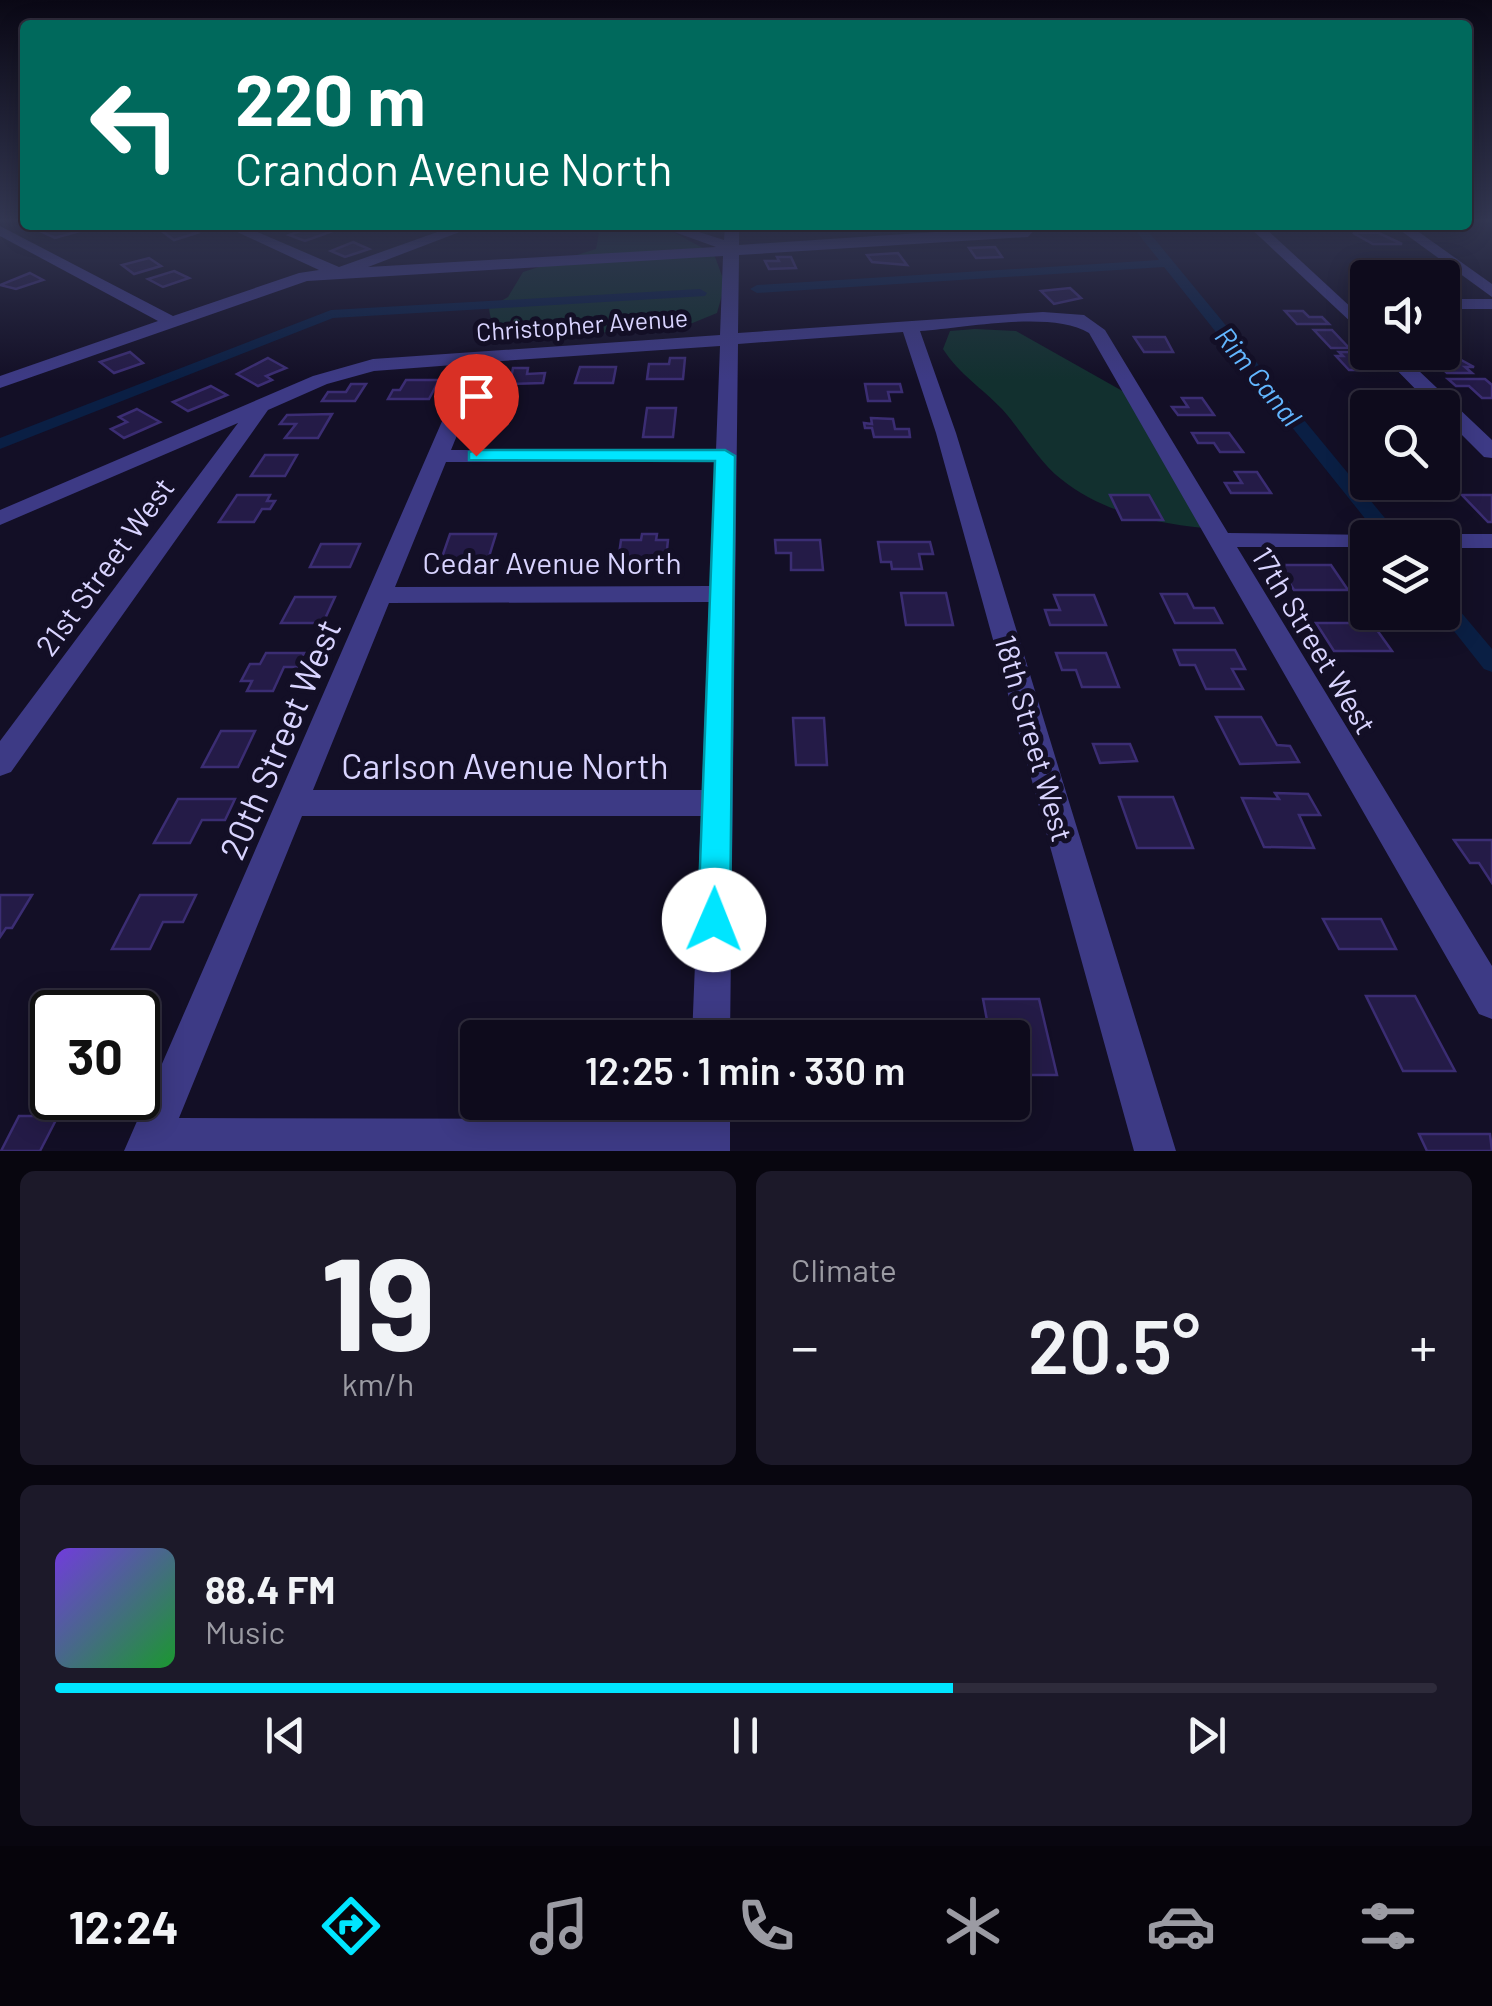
<!DOCTYPE html>
<html lang="en">
<head>
<meta charset="utf-8">
<style>
	body { margin:0; font-family:Barlow,sans-serif; background:#1c1929; color:#f1f3f6; height:100vh; display:flex; flex-direction:column; font-size:38px; white-space:nowrap }
	* { box-sizing:border-box; margin:0 }
	p { font-size:32px; color:#9b9ba3 }
	.icon { flex:none; width:55px; height:55px; fill:none; stroke:currentColor; stroke-width:2; stroke-linecap:round; stroke-linejoin:round }
	.map { position:relative; height:1151px; overflow:hidden }
	.drawer { display:flex; flex-direction:column; gap:20px; padding:20px; background:#08060f; flex:1 }
	.drawer>* { flex:none }
	.guide { position:absolute; left:20px; top:20px; width:1452px; height:210px; border-radius:10px; box-shadow:0 5px 25px #0003,0 0 0 2px #2e2b3b; background:#00695c; color:#fff; overflow:hidden }
	.tools { position:absolute; left:1350px; top:260px; display:grid; gap:20px }
	.tools a { display:grid; place-items:center; width:110px; height:110px; border-radius:10px; background:#0e0b1c; box-shadow:0 5px 25px #0003,0 0 0 2px #2e2b3b; font-size:50px }
	.speed { position:absolute; left:30px; top:990px; display:flex; gap:20px; font-size:50px; font-weight:700; text-align:center }
	.speed>* { display:grid; place-content:center; width:130px; height:130px; border-radius:50%; background:#0e0b1c; box-shadow:0 5px 25px #0003,0 0 0 2px #2e2b3b; line-height:1 }
	.speed .limit { border:5px solid #111; border-radius:15px; background:#fff; color:#111 }
	.pin { position:absolute; display:grid; place-items:center; width:85px; height:85px; color:#fff; margin:-102px -42px; border-radius:50% 50% 50% 0; rotate:-45deg; box-shadow:0 0 10px #0007 }
	.pin .icon { rotate:45deg }
	.me { position:absolute; width:110px; margin:-55px; rotate:1deg; stroke-linejoin:round; filter:drop-shadow(0 0 8px #0008) }
	.turn { display:flex; align-items:center; gap:35px; height:210px; padding:0 50px; font-size:45px }
	.turn .icon { width:130px; height:130px; stroke-width:2.5 }
	.turn b { display:block; font-size:70px; line-height:85px }
	.big { font-size:75px; font-weight:600; line-height:1.1 }
	.drawer .tile { flex:1; display:flex; flex-direction:column; justify-content:center; gap:15px; min-width:0; padding:0 35px; border-radius:15px; background:#1c1929 }
	.drawer .dial { align-items:center; gap:0 }
	.dial b { font-size:130px; line-height:1 }
	.song { display:flex; align-items:center; gap:30px }
	.cover { width:120px; height:120px; border-radius:15px; background:linear-gradient(135deg,hsl(260 70% 55%),hsl(130 70% 35%)) }
	.played { height:10px; border-radius:5px; background:linear-gradient(90deg,#00e5ff 65%,#2e2b3b 65%) }
	.keys { display:flex; justify-content:space-around; direction:ltr }
	.heat { display:flex; justify-content:space-between; align-items:center; font-size:55px; direction:ltr }
	.drawer .tiles { flex:1; display:grid; gap:20px; grid-template-columns:1fr 1fr }
	.tile:last-child { grid-column:span 2 }
	.trip { position:absolute; left:460px; top:1020px; width:570px; height:100px; border-radius:10px; background:#0e0b1c; box-shadow:0 5px 25px #0003,0 0 0 2px #2e2b3b; font-weight:600; line-height:100px; text-align:center }
	.tab-bar { display:flex; height:160px; justify-content:space-around; align-items:center; background:#06040b; color:#9b9ba3 }
	.tab-bar .icon { width:70px; height:70px }
	.tab-bar .active { color:#00e5ff }
	.tab-bar b { font-size:45px; color:#f1f3f6 }
	.map>svg:first-child { display:block }
	.green { fill:#12302f }
	.lines { fill:none; stroke-linecap:round; stroke-linejoin:round }
	.canal { fill:#0a1f44; fill-rule:evenodd }
	.building { fill:#241b47; stroke:#3b2d73; stroke-width:2.5 }
	.minor { fill:#3d3a85; fill-rule:evenodd }
	.route { fill:#00e5ff; stroke:#0095a6; stroke-width:2.5 }
	.labels { text-anchor:middle; dominant-baseline:central; stroke-width:10; stroke-linejoin:round; paint-order:stroke }
	.far-street-label { font-size:25px; fill:#d9d4ff; stroke:#130f26 }
	.far-water-label { font-size:28px; font-style:italic; fill:#62b6ff; stroke:#130f26 }
	.street-label { font-size:30px; fill:#d9d4ff; stroke:#130f26 }
	.near-street-label { font-size:35px; fill:#d9d4ff; stroke:#130f26 }
</style>
</head>
<body>
<div class="map">
<svg width="1492" height="1151" viewBox="0 0 1492 1151">
	<rect width="100%" height="100%" fill="#130f26"/>
	<g class="green">
		<path d="M578 225H660L714 254 725 284 717 313 673 331 518 334C499 330 491 328 489 308L508 297 523 272 596 249 599 233Z"/>
		<path d="M975 329 1016 331 1126 393 1204 528C1154 523 1102 512 1061 479 1038 461 1022 431 1002 409 982 388 959 374 943 349L950 331Z"/>
	</g>
	<g class="lines">
		<g class="canal">
			<polygon points="1131,225 1143,225 1389,523 1391,527 1389,531 1375,531 1164,267 757,293 750,289 757,285 1159,260"/>
			<polygon points="700,289 707,293 705,296 333,318 0,449 0,438 331,310"/>
			<polygon points="1442,596 1449,598 1492,649 1492,672 1484,669 1439,612 1442,612"/>
		</g>
	</g>
	<g class="building">
		<polygon points="60,225 82,225 87,229 55,238 40,231"/>
		<polygon points="189,225 195,228 189,230 197,233 174,240 163,232"/>
		<polygon points="314,226 330,232 305,241 289,235"/>
		<polygon points="1353,233 1379,233 1402,244 1373,244"/>
		<polygon points="353,242 369,249 345,257 331,251"/>
		<polygon points="995,247 1002,257 976,258 969,248"/>
		<polygon points="898,253 907,265 872,262 867,255"/>
		<polygon points="777,257 791,257 796,268 769,269 765,261 779,261"/>
		<polygon points="149,258 161,266 134,274 122,265"/>
		<polygon points="174,271 189,278 163,287 148,279"/>
		<polygon points="30,273 43,280 16,289 0,285"/>
		<polygon points="1070,288 1081,298 1054,304 1041,291"/>
		<polygon points="1285,311 1303,311 1309,317 1322,317 1329,324 1297,324"/>
		<polygon points="1314,330 1332,330 1349,348 1331,348"/>
		<polygon points="1134,337 1165,337 1173,352 1144,352"/>
		<polygon points="130,352 143,363 114,373 100,362"/>
		<polygon points="1339,352 1351,352 1369,370 1349,370 1336,356 1343,356"/>
		<polygon points="1428,355 1452,355 1474,367 1465,367 1472,373 1447,373"/>
		<polygon points="268,358 286,368 266,376 272,380 258,386 237,374"/>
		<polygon points="670,358 685,358 683,379 647,379 649,364 669,364"/>
		<polygon points="580,367 616,367 613,383 575,383"/>
		<polygon points="513,368 528,368 527,374 545,373 543,383 510,384"/>
		<polygon points="1448,379 1485,379 1492,385 1492,398 1482,398 1469,386 1456,386"/>
		<polygon points="406,380 439,380 429,399 388,399 393,390 400,390"/>
		<polygon points="351,384 366,384 355,401 322,401 328,392 346,392"/>
		<polygon points="865,384 900,384 902,392 888,392 890,401 868,401"/>
		<polygon points="211,386 227,395 188,411 173,402"/>
		<polygon points="1182,398 1202,398 1214,415 1178,415 1172,407 1188,407"/>
		<polygon points="647,408 676,408 673,437 643,437"/>
		<polygon points="137,409 160,422 124,438 111,429 127,422 119,417"/>
		<polygon points="332,414 318,438 285,438 296,424 280,424 287,415"/>
		<polygon points="871,418 893,419 895,429 909,429 910,437 874,437 872,428 865,428 864,423 872,424"/>
		<polygon points="1192,433 1229,433 1243,452 1220,452 1214,443 1198,443"/>
		<polygon points="265,455 297,455 285,476 251,476"/>
		<polygon points="1235,472 1257,472 1271,493 1231,493 1225,483 1242,483"/>
		<polygon points="237,495 270,495 267,501 275,501 270,509 262,509 254,522 219,522"/>
		<polygon points="1110,495 1149,495 1163,520 1122,520"/>
		<polygon points="1462,495 1492,495 1492,522 1488,522"/>
		<polygon points="450,534 496,534 487,563 440,563"/>
		<polygon points="642,534 657,534 656,540 668,540 666,559 638,559 637,569 617,569 621,540 641,540"/>
		<polygon points="775,540 820,540 823,570 791,570 791,553 776,553"/>
		<polygon points="878,542 930,542 933,554 919,554 922,569 892,569 891,562 881,562"/>
		<polygon points="321,544 360,544 350,567 310,567"/>
		<polygon points="1278,565 1331,565 1348,590 1294,590"/>
		<polygon points="901,593 946,593 953,625 906,625"/>
		<polygon points="1161,594 1187,594 1194,608 1214,608 1222,623 1175,623"/>
		<polygon points="1054,595 1094,595 1106,625 1050,625 1045,610 1060,610"/>
		<polygon points="295,597 335,597 323,623 281,623"/>
		<polygon points="1316,623 1372,623 1392,651 1334,651"/>
		<polygon points="1174,650 1235,650 1245,669 1232,669 1243,689 1206,689 1195,665 1180,665"/>
		<polygon points="266,653 304,653 297,667 284,667 273,691 247,691 252,681 241,681 250,664 260,664"/>
		<polygon points="1056,653 1106,653 1119,687 1082,687 1076,670 1062,670"/>
		<polygon points="1216,717 1261,717 1277,745 1290,746 1299,762 1240,764"/>
		<polygon points="793,718 824,718 827,765 796,765"/>
		<polygon points="221,731 255,731 238,767 202,767"/>
		<polygon points="1093,744 1130,744 1137,761 1100,763"/>
		<polygon points="1275,793 1308,794 1320,815 1299,815 1314,848 1264,847 1242,798 1279,799"/>
		<polygon points="1119,797 1173,797 1193,848 1137,848"/>
		<polygon points="178,799 235,799 225,820 202,820 190,843 154,843"/>
		<polygon points="1454,840 1492,840 1492,883 1479,863 1470,863"/>
		<polygon points="0,895 32,895 12,928 6,928 0,937"/>
		<polygon points="140,895 196,895 183,922 163,922 150,949 112,949"/>
		<polygon points="1323,919 1381,919 1396,949 1339,949"/>
		<polygon points="1366,996 1415,996 1455,1071 1403,1071"/>
		<polygon points="983,999 1039,999 1057,1075 1012,1075 1012,1038 978,1038 977,1031 989,1031"/>
		<polygon points="19,1116 58,1116 40,1151 1,1151"/>
		<polygon points="1419,1134 1490,1134 1492,1151 1427,1151"/>
	</g>
	<g class="lines">
		<g class="minor">
			<path d="M222 225H241L339 267 457 225H478L368 267 716 247 655 225H677L724 240 725 225H739V245L1039 225 1028 237 739 255 738 333 1043 312 1084 315 1105 330 1228 533 1376 535 1378 538H1368V547H1237L1492 966V1019L1479 1014 1089 333C1051 310 965 328 920 331L956 433 1176 1151H1134L936 433 903 332 738 344 730 1038H692L701 816H302L179 1118 689 1119 690 1102H730V1151H124L467 364 374 371 327 384 268 410 11 772 0 776V741L238 423 0 525V510L313 376 373 359 720 335 723 256 307 281 0 388V376L158 321 0 236V226L173 316 299 273 319 270ZM720 346 716 450H451L487 362ZM446 462H715L710 586 395 587ZM709 602 702 790H313L389 603Z"/>
			<polygon points="1247,225 1262,225 1368,323 1368,338"/>
			<polygon points="1393,225 1409,225 1492,284 1492,297"/>
			<rect x="1442" y="299" width="50" height="10"/>
			<polygon points="1379,352 1399,352 1492,440 1492,458 1484,457 1442,415 1442,408 1434,408"/>
			<polygon points="1442,534 1492,534 1492,548 1442,548 1442,538 1432,538"/>
		</g>
	</g>
	<linearGradient id="sky" x2="0" y2="1"><stop stop-color="#0a0815"/><stop offset="0.58" stop-color="#333752"/><stop offset="1" stop-color="#333752" stop-opacity="0"/></linearGradient>
	<rect width="1492" height="380" fill="url(#sky)"/>
	<polygon class="route" points="476,450 725,450 735,456 730,920 725,930 714,934 703,930 698,920 715,461 469,460 469,452"/>
	<g class="labels">
		<g class="far-street-label">
			<text transform="translate(582 324) rotate(-4)">Christopher Avenue</text>
		</g>
		<g class="far-water-label">
			<text transform="translate(1259 376) rotate(51)">Rim Canal</text>
		</g>
		<g class="street-label">
			<text x="552" y="562">Cedar Avenue North</text>
			<text transform="translate(104 566) rotate(-54)">21st Street West</text>
			<text transform="translate(1315 640) rotate(59)">17th Street West</text>
			<text transform="translate(1035 738) rotate(74)">18th Street West</text>
		</g>
		<g class="near-street-label">
			<text transform="translate(279 739) rotate(-67)">20th Street West</text>
			<text x="505" y="765">Carlson Avenue North</text>
		</g>
	</g>
</svg>
<div class="tools">
<a><svg class="icon" aria-label="sound" viewBox="0 0 24 24"><path d="M4 9h4l5-4v14l-5-4H4zM17 9q2 3 0 6"/></svg></a>
<a><svg class="icon" aria-label="search" viewBox="0 0 24 24"><circle cx="10" cy="10" r="6"/><path d="M15 15l6 6"/></svg></a>
<a><svg class="icon" aria-label="layers" viewBox="0 0 24 24"><path d="M12 4l9 5-9 5-9-5zM3 14l9 5 9-5"/></svg></a>
</div>
<div class="speed"><div class="limit">30</div></div>
<div class="pin" style="left:476px;top:456px;background:#d93025"><svg class="icon" aria-label="arrive" viewBox="0 0 24 24"><path d="M6 21V4h12l-3 4 3 4H6"/></svg></div>
<svg class="me" style="left:714px;top:920px" viewBox="-20 -20 40 40"><circle r="19" fill="#fff"/><path d="M0-13L10 11 0 6-10 11z" fill="#00e5ff"/></svg>
<div class="trip">12:25 · 1 min · 330 m</div>
<div class="guide">
<div class="turn"><svg class="icon" aria-label="left" viewBox="0 0 24 24"><path d="M17 20v-9H6M10 6l-5 5 5 5"/></svg><div><b>220 m</b>Crandon Avenue North</div></div>
</div>
</div>
<section class="drawer">
<div class="tiles">
<div class="tile dial"><b>19</b><p>km/h</p></div>
<div class="tile"><p>Climate</p>
<div class="heat"><a>−</a><b class="big">20.5°</b><a>+</a></div>
</div>
<div class="tile">
<div class="song"><i class="cover"></i><div><b>88.4 FM</b><p>Music</p></div></div>
<div class="played"></div>
<div class="keys"><svg class="icon" aria-label="previous" viewBox="0 0 24 24"><path d="M18 5L8 12l10 7zM5 5v14"/></svg><svg class="icon" aria-label="pause" viewBox="0 0 24 24"><path d="M8 5v14M16 5v14"/></svg><svg class="icon" aria-label="next" viewBox="0 0 24 24"><path d="M6 5l10 7-10 7zM19 5v14"/></svg></div>
</div>
</div>
</section>
<nav class="tab-bar">
<b>12:24</b>
<svg class="icon active" aria-label="directions" viewBox="0 0 24 24"><path d="M12 3l9 9-9 9-9-9zM9 14v-3h6M13 9l2 2-2 2"/></svg>
<svg class="icon" aria-label="music" viewBox="0 0 24 24"><path d="M9 18V5l10-2v13"/><circle cx="6" cy="18" r="3"/><circle cx="16" cy="16" r="3"/></svg>
<svg class="icon" aria-label="phone" viewBox="0 0 24 24"><path d="M5 4h4l2 5-3 2q2 4 5 5l2-3 5 2v4C11 20 4 13 5 4z"/></svg>
<svg class="icon" aria-label="climate" viewBox="0 0 24 24"><path d="M12 3v18M4 7l16 10M4 17L20 7"/></svg>
<svg class="icon" aria-label="car" viewBox="0 0 24 24"><path d="M5 17H2v-5l4-1 3-4h7l3 4 3 1v5h-3M9 17h6M6 11h13"/><circle cx="7" cy="17" r="2"/><circle cx="17" cy="17" r="2"/></svg>
<svg class="icon" aria-label="filters" viewBox="0 0 24 24"><path d="M4 7h16M4 17h16"/><circle cx="9" cy="7" r="2"/><circle cx="15" cy="17" r="2"/></svg>
</nav>
</body>
</html>
